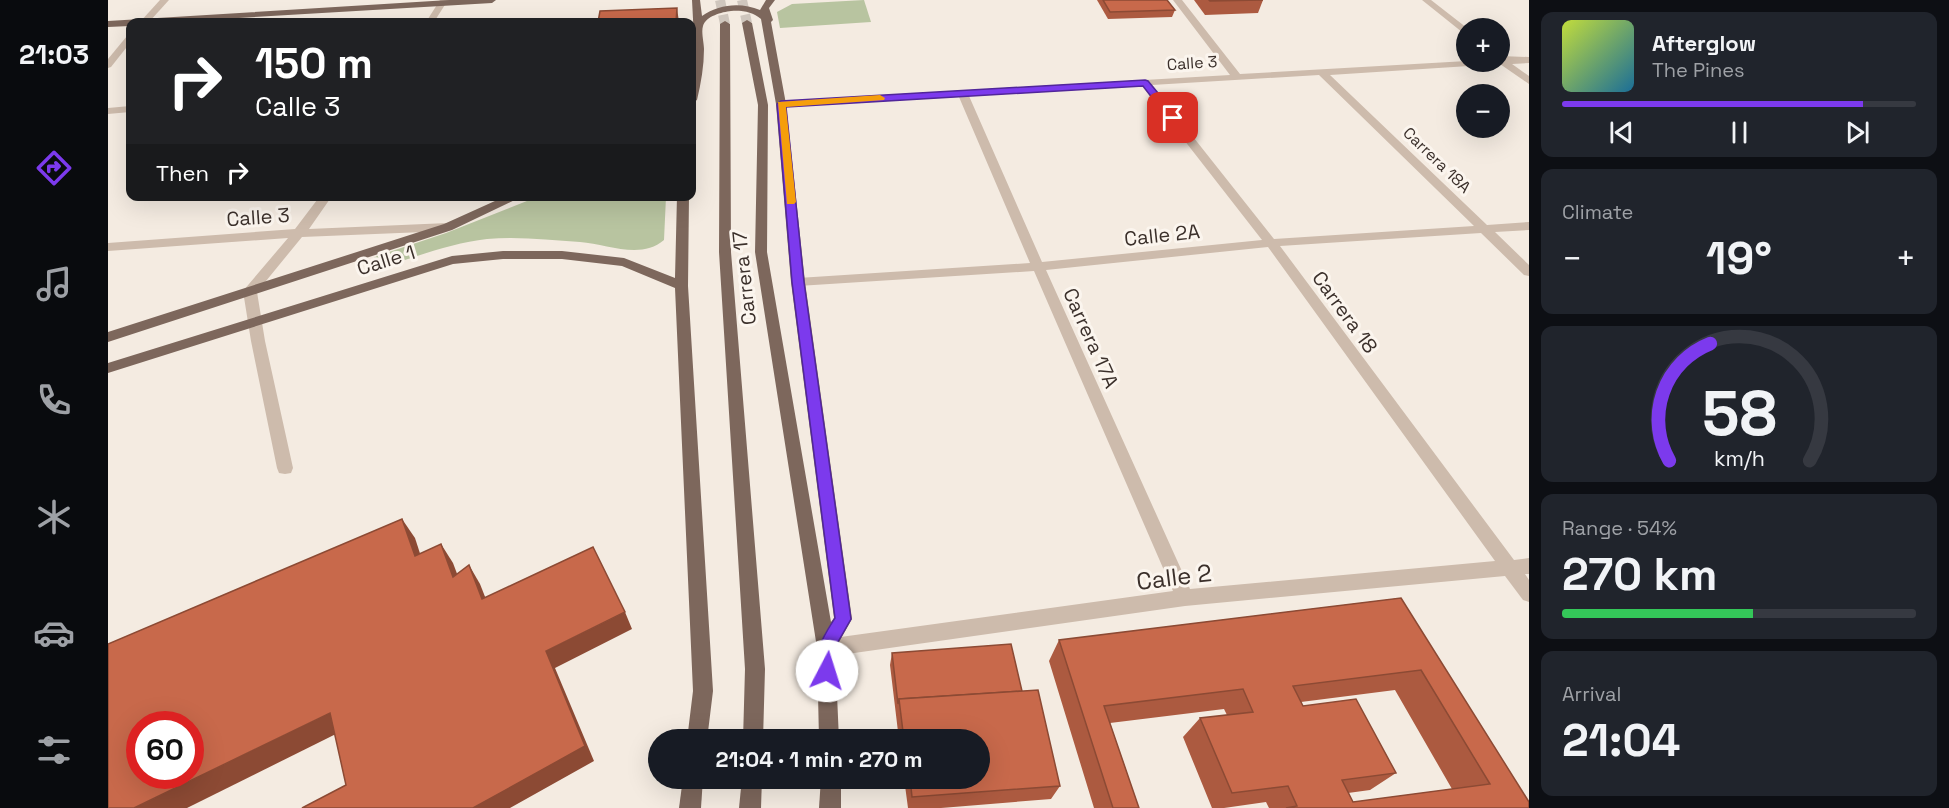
<!DOCTYPE html>
<html lang="en">
<head>
<meta charset="utf-8">
<style>
	body { margin:0; font-family:"Space Grotesk",sans-serif; background:#20242c; color:#f1f3f6; height:100vh; display:flex; flex-direction:column; font-size:22px; white-space:nowrap }
	* { box-sizing:border-box; margin:0 }
	p { font-size:20px; color:#9ea1a6 }
	.icon { flex:none; width:33px; height:33px; fill:none; stroke:currentColor; stroke-width:2; stroke-linecap:round; stroke-linejoin:round }
	.map { position:relative; flex:1; overflow:hidden }
	.panel { display:flex; flex-direction:column; gap:12px; padding:12px; background:#0d0f14; width:420px }
	.panel>* { flex:none }
	.hud { position:absolute; left:18px; top:18px; width:570px; height:183px; border-radius:12px; box-shadow:0 6px 24px #0002; background:#202124; color:#fff; overflow:hidden }
	.buttons { position:absolute; left:1348px; top:18px; display:grid; gap:12px }
	.buttons a { display:grid; place-items:center; width:54px; height:54px; border-radius:50%; background:#171b24; box-shadow:0 6px 24px #0002; font-size:30px }
	.speed { position:absolute; left:18px; top:711px; display:flex; gap:12px; font-size:30px; font-weight:700; text-align:center }
	.speed>* { display:grid; place-content:center; width:78px; height:78px; border-radius:50%; background:#171b24; box-shadow:0 6px 24px #0002; line-height:1 }
	.speed .limit { border:9px solid #d22; background:#fff; color:#111 }
	.pin { position:absolute; display:grid; place-items:center; width:51px; height:51px; color:#fff; margin:-26px; border-radius:12px; box-shadow:0 3px 9px #0006 }
	.me { position:absolute; width:66px; margin:-33px; rotate:5deg; stroke-linejoin:round; filter:drop-shadow(0 0 4px #0008) }
	.turn { display:flex; align-items:center; gap:21px; height:126px; padding:0 30px; font-size:27px }
	.turn .icon { width:78px; height:78px; stroke-width:2.5 }
	.turn b { display:block; font-size:42px; line-height:51px }
	.then { display:flex; align-items:center; height:57px; padding:0 30px; background:#0003; gap:12px; font-size:22px }
	.big { font-size:45px; font-weight:600; line-height:1.1 }
	.panel .widget { flex:1; display:flex; flex-direction:column; justify-content:center; gap:9px; min-width:0; padding:0 21px; border-radius:12px; background:#20242c }
	.panel .dial { align-items:center; gap:0 }
	.dial svg { height:156px; overflow:visible; fill:none; stroke:#363941; stroke-width:7; stroke-linecap:round; text-anchor:middle }
	.dial text { fill:#f1f3f6; stroke:none }
	.song { display:flex; align-items:center; gap:18px }
	.cover { width:72px; height:72px; border-radius:9px; background:linear-gradient(135deg,hsl(70 70% 55%),hsl(200 70% 35%)) }
	.played { height:6px; border-radius:3px; background:linear-gradient(90deg,#7c3aed 85%,#363941 85%) }
	.keys { display:flex; justify-content:space-around; direction:ltr }
	.heat { display:flex; justify-content:space-between; align-items:center; font-size:33px; direction:ltr }
	.charge { height:9px; border-radius:4px; background:linear-gradient(90deg,#34c759 54%,#363941 0) }
	.trip { position:absolute; left:540px; top:729px; width:342px; height:60px; border-radius:30px; background:#171b24; box-shadow:0 6px 24px #0002; font-weight:600; line-height:60px; text-align:center }
	main { display:flex; flex:1; min-height:0 }
	.menu { display:flex; flex-direction:column; width:108px; justify-content:space-around; align-items:center; background:#090b0e; color:#9ea1a6 }
	.menu .icon { width:42px; height:42px }
	.menu .active { color:#7c3aed }
	.menu b { font-size:27px; color:#f1f3f6 }
	.map>svg:first-child { display:block }
	.green { fill:#b8c4a0 }
	.lines { fill:none; stroke-linecap:round; stroke-linejoin:round }
	.major-tunnel { stroke:#cfc6bd; stroke-width:10; stroke-dasharray:10 5; stroke-linecap:butt }
	.minor { fill:#cdbbac; fill-rule:evenodd }
	.major { fill:#7d675c; fill-rule:evenodd }
	.wall { fill:#ac5a40; fill-rule:evenodd }
	.shaded-wall { fill:#8c4a34 }
	.building { fill:#c8694b; stroke:#8c4a34; stroke-width:1.5; fill-rule:evenodd }
	.route { fill:#7c3aed; stroke:#51269a; stroke-width:1.5 }
	.slow { fill:#f59e0b }
	.labels { text-anchor:middle; dominant-baseline:central; stroke-width:6; stroke-linejoin:round; paint-order:stroke }
	.far-street-label { font-size:16px; fill:#3b302b; stroke:#fbf5ee }
	.street-label { font-size:20px; fill:#3b302b; stroke:#fbf5ee }
	.near-street-label { font-size:24px; fill:#3b302b; stroke:#fbf5ee }
</style>
</head>
<body>
<main>
<nav class="menu">
<b>21:03</b>
<svg class="icon active" aria-label="directions" viewBox="0 0 24 24"><path d="M12 3l9 9-9 9-9-9zM9 14v-3h6M13 9l2 2-2 2"/></svg>
<svg class="icon" aria-label="music" viewBox="0 0 24 24"><path d="M9 18V5l10-2v13"/><circle cx="6" cy="18" r="3"/><circle cx="16" cy="16" r="3"/></svg>
<svg class="icon" aria-label="phone" viewBox="0 0 24 24"><path d="M5 4h4l2 5-3 2q2 4 5 5l2-3 5 2v4C11 20 4 13 5 4z"/></svg>
<svg class="icon" aria-label="climate" viewBox="0 0 24 24"><path d="M12 3v18M4 7l16 10M4 17L20 7"/></svg>
<svg class="icon" aria-label="car" viewBox="0 0 24 24"><path d="M5 17H2v-5l4-1 3-4h7l3 4 3 1v5h-3M9 17h6M6 11h13"/><circle cx="7" cy="17" r="2"/><circle cx="17" cy="17" r="2"/></svg>
<svg class="icon" aria-label="filters" viewBox="0 0 24 24"><path d="M4 7h16M4 17h16"/><circle cx="9" cy="7" r="2"/><circle cx="15" cy="17" r="2"/></svg>
</nav>
<div class="map">
<svg width="1421" height="808" viewBox="0 0 1421 808">
	<rect width="100%" height="100%" fill="#f4ebe1"/>
	<g class="green">
		<polygon points="756,0 763,22 672,28 669,12 684,4"/>
		<path d="M429 197H558L556 240C533 260 499 244 472 242 441 240 410 236 379 239 343 243 307 257 273 268L263 269 257 267 259 262 269 256 338 233Z"/>
	</g>
	<g class="lines">
		<g class="major-tunnel">
			<polyline points="612,0 617,24"/>
			<polyline points="634,0 639,23"/>
		</g>
		<g class="minor">
			<polygon points="52,0 61,0 41,22 32,22"/>
			<polygon points="332,0 340,0 326,22 318,22"/>
			<path d="M1065 0H1074L1132 74 1359 61 1392 62V56L1421 57V63L1404 64 1421 76V84L1392 64 1222 75 1379 225 1421 222V230L1387 232 1421 265V276L1416 275 1373 233 1172 246 1406 560 1421 558V574H1417L1421 580V602L1415 600 1397 576 1077 606 718 657 711 654 709 648 711 642 718 639 1065 591 926 271 690 286 683 282 690 278 922 263 851 97 673 107 668 104 673 101 1122 75ZM1211 75 1366 226 1166 239 1044 85ZM1034 86 1154 240 934 262 861 96ZM1160 247 1387 561 1082 589 938 270Z"/>
			<polygon points="1314,0 1323,0 1359,28 1359,36"/>
			<polygon points="22,35 22,43 3,67 0,68 0,59 19,36"/>
			<polygon points="22,106 22,112 0,114 0,108"/>
			<polygon points="212,196 224,196 201,229 340,223 346,227 340,231 194,237 149,292 157,341 185,468 183,473 177,474 171,473 169,468 143,341 135,291 180,238 0,251 0,243 187,229"/>
		</g>
		<g class="major">
			<polygon points="341,0 388,0 384,3 63,22 22,22 22,26 0,27 0,21"/>
			<path d="M584 0H592L594 16C611 4 633 2 652 10L658 0H667L661 8 665 20 663 22 678 104 697 282 744 619 727 649 731 740H711L709 648 647 252 650 105 634 23 639 20 644 23 660 105 659 252 723 622 726 618 683 282 668 104 653 19C645 12 634 10 623 11 614 12 598 16 595 26 593 32 596 43 596 49 596 66 593 83 589 100L584 103 586 38Z"/>
			<polygon points="617,21 622,24 623,252 657,669 655,740 635,740 637,669 611,252 612,24"/>
			<polygon points="398,196 415,196 344,230 0,342 0,332 336,224"/>
			<polygon points="569,196 581,196 580,286 605,691 599,740 579,740 585,691 567,288 514,266 454,259 395,259 345,264 0,373 0,363 344,256 395,251 454,251 516,258 567,278"/>
			<polygon points="575,778 595,778 593,808 571,808"/>
			<polygon points="634,778 654,778 653,808 631,808"/>
			<polygon points="713,778 733,778 733,808 711,808"/>
		</g>
	</g>
	<g class="wall">
		<polygon points="989,0 1059,0 1067,10 1064,17 1000,19"/>
		<polygon points="1086,0 1155,0 1150,13 1097,15"/>
		<path d="M1293 598 1421 808H1161L1158 802 1116 808H1104L1075 737 1092 718 1119 715 1116 709 1002 723 1031 808H986L941 661 951 640ZM1287 690 1344 789 1245 802 1240 793 1262 790 1288 773 1195 706 1193 702Z"/>
		<polygon points="784,653 914,691 952,786 943,799 833,808 800,808 796,778 872,778 872,740 791,740 782,665"/>
	</g>
	<g class="shaded-wall">
		<polygon points="569,8 571,22 568,22"/>
		<polygon points="294,519 307,538 319,575 307,556"/>
		<polygon points="333,544 345,563 357,595 345,577"/>
		<polygon points="361,565 372,584 385,617 374,599"/>
		<polygon points="517,612 524,629 447,668 486,761 402,808 365,808 438,651"/>
		<polygon points="222,713 240,728 79,808 26,808"/>
	</g>
	<g class="building">
		<polygon points="995,0 1059,0 1067,10 1002,12"/>
		<polygon points="1101,0 1155,0 1102,1"/>
		<polygon points="569,8 568,22 490,22 492,11"/>
		<path d="M294 519 307 556 333 544 345 577 361 565 374 599 485 547 517 612 438 651 477 746 365 808H194L238 785 222 713 26 808H0V644ZM32 724H82V776H32Z"/>
		<path d="M1293 598 1421 802V808H1178L1189 806 1180 786 1124 793 1092 718 1145 712 1135 689 996 706 1031 808H1005L951 640ZM1313 670 1382 784 1245 802 1234 780 1288 773 1248 699 1195 706 1185 686Z"/>
		<polygon points="903,644 914,691 791,699 790,704 784,653"/>
		<polygon points="930,690 952,786 804,797 802,778 872,778 872,740 796,740 791,699"/>
	</g>
	<path class="route" d="M1037 80 1040 81 1069 116V121H1062L1035 86 678 107 696 282 743 619 726 649 727 671 725 677 719 679 713 677C703 654 715 637 727 618L684 282 669 104 673 101Z"/>
	<polygon class="slow" points="772,95 777,98 776,100 678,107 688,202 686,204 679,204 670,102"/>
	<g class="labels">
		<g class="far-street-label">
			<text transform="translate(1084 63) rotate(-4)">Calle 3</text>
			<text transform="translate(1329 160) rotate(44)">Carrera 18A</text>
		</g>
		<g class="street-label">
			<text transform="translate(150 217) rotate(-4)">Calle 3</text>
			<text transform="translate(1054 235) rotate(-6)">Calle 2A</text>
			<text transform="translate(278 260) rotate(-17)">Calle 1</text>
			<text transform="translate(636 278) rotate(-96)">Carrera 17</text>
			<text transform="translate(1237 312) rotate(54)">Carrera 18</text>
			<text transform="translate(983 338) rotate(66)">Carrera 17A</text>
		</g>
		<g class="near-street-label">
			<text transform="translate(1066 577) rotate(-7)">Calle 2</text>
		</g>
	</g>
</svg>
<div class="buttons">
<a>+</a>
<a>−</a>
</div>
<div class="speed"><div class="limit">60</div></div>
<div class="pin" style="left:1065px;top:118px;background:#d93025"><svg class="icon" aria-label="arrive" viewBox="0 0 24 24"><path d="M6 21V4h12l-3 4 3 4H6"/></svg></div>
<svg class="me" style="left:719px;top:671px" viewBox="-20 -20 40 40"><circle r="19" fill="#fff"/><path d="M0-13L10 11 0 6-10 11z" fill="#7c3aed"/></svg>
<div class="trip">21:04 · 1 min · 270 m</div>
<div class="hud">
<div class="turn"><svg class="icon" aria-label="right" viewBox="0 0 24 24"><path d="M7 20v-9h11M14 6l5 5-5 5"/></svg><div><b>150 m</b>Calle 3</div></div>
<div class="then">Then<svg class="icon" aria-label="right" viewBox="0 0 24 24"><path d="M7 20v-9h11M14 6l5 5-5 5"/></svg></div>
</div>
</div>
<section class="panel">
<div class="widget">
<div class="song"><i class="cover"></i><div><b>Afterglow</b><p>The Pines</p></div></div>
<div class="played"></div>
<div class="keys"><svg class="icon" aria-label="previous" viewBox="0 0 24 24"><path d="M18 5L8 12l10 7zM5 5v14"/></svg><svg class="icon" aria-label="pause" viewBox="0 0 24 24"><path d="M8 5v14M16 5v14"/></svg><svg class="icon" aria-label="next" viewBox="0 0 24 24"><path d="M6 5l10 7-10 7zM19 5v14"/></svg></div>
</div>
<div class="widget"><p>Climate</p>
<div class="heat"><a>−</a><b class="big">19°</b><a>+</a></div>
</div>
<div class="widget dial"><svg viewBox="0 0 100 80">
<path d="M14 69A42 42 0 1 1 86 69"/>
<path d="M14 69A42 42 0 0 1 35 9" stroke="#7c3aed"/>
<text x="50" y="56" font-size="32" font-weight="700">58</text>
<text x="50" y="72" font-size="11">km/h</text>
</svg></div>
<div class="widget"><p>Range · 54%</p><b class="big">270 km</b><div class="charge"></div></div>
<div class="widget"><p>Arrival</p><b class="big">21:04</b></div>
</section>
</main>
</body>
</html>
